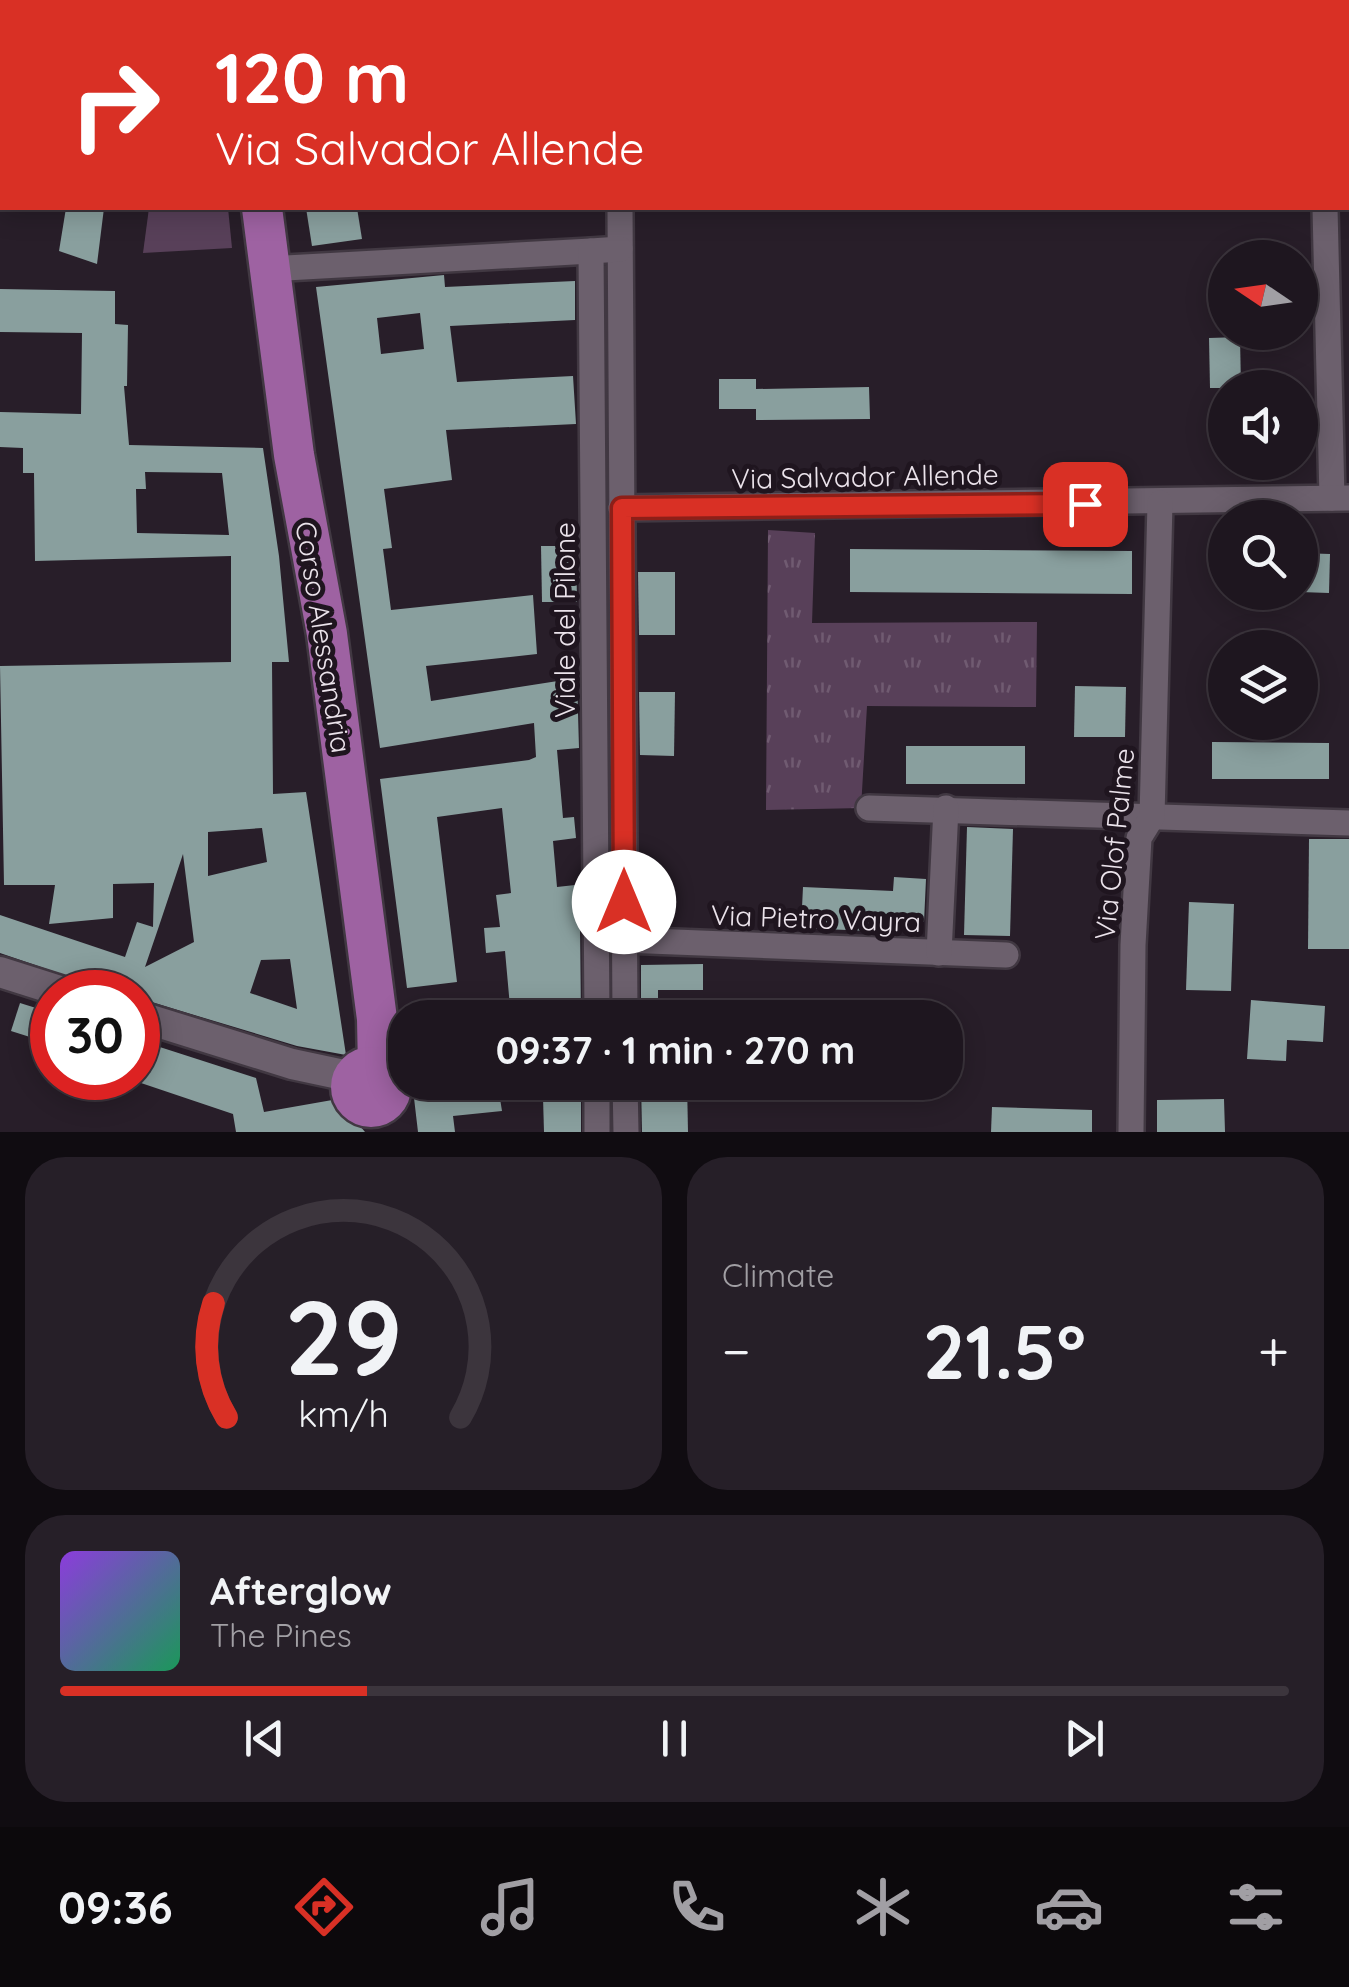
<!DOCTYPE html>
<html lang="en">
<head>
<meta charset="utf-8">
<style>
	body { margin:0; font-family:Quicksand,sans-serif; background:#261f28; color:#f1f3f6; height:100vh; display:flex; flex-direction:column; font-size:38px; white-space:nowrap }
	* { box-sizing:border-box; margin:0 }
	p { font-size:32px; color:#a19fa4 }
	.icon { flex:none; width:55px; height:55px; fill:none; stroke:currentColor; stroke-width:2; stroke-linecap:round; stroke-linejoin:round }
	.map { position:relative; height:1132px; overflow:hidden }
	.side { display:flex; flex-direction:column; gap:25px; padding:25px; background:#100c11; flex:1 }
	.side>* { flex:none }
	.hud { position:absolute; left:0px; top:0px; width:1350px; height:210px; box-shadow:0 5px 25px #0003,0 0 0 2px #3c353d; background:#d93025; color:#fff; overflow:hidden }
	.needle { width:65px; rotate:283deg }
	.controls { position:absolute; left:1208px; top:240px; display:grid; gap:20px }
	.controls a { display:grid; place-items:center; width:110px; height:110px; border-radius:50%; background:#1e161f; box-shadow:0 5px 25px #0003,0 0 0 2px #3c353d; font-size:50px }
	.speed { position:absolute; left:30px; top:970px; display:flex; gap:20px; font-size:50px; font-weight:700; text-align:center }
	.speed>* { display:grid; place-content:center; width:130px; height:130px; border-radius:50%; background:#1e161f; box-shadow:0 5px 25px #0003,0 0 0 2px #3c353d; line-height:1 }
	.speed .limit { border:15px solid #d22; background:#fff; color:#111 }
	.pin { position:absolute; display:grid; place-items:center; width:85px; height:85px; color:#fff; margin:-42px; border-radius:20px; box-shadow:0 5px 15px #0006 }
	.me { position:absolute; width:110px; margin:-55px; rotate:0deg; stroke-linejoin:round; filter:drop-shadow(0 0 8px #0008) }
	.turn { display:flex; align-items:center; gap:35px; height:210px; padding:0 50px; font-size:45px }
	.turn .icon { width:130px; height:130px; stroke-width:2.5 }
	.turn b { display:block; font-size:70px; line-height:85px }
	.big { font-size:75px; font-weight:700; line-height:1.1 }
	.side .card { flex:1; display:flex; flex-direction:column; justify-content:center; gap:15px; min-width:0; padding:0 35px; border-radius:40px; background:#261f28 }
	.side .dial { align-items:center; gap:0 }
	.dial svg { height:260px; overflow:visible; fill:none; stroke:#3c353d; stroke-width:7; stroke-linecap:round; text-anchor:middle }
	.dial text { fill:#f1f3f6; stroke:none }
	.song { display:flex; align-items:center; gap:30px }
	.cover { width:120px; height:120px; border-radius:15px; background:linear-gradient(135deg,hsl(270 70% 55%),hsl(150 70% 35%)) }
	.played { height:10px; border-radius:5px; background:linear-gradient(90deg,#d93025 25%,#3c353d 25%) }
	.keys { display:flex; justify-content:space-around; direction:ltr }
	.heat { display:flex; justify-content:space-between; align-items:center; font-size:55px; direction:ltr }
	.side .tiles { flex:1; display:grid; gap:25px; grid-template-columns:1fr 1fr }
	.card:last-child { grid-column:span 2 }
	.trip { position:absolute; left:388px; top:1000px; width:575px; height:100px; border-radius:40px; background:#1e161f; box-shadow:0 5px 25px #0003,0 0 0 2px #3c353d; font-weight:700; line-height:100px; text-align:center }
	.dock { display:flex; height:160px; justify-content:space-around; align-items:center; background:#0c090c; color:#a19fa4 }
	.dock .icon { width:70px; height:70px }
	.dock .on { color:#d93025 }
	.dock b { font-size:45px; color:#f1f3f6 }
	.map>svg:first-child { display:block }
	.grass { fill:#584059 }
	.park { fill:url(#park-tufts) }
	.building { fill:#899f9e; fill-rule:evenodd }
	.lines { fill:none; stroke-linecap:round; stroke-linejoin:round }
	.minor-casing { stroke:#413842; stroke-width:30 }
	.tertiary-casing { stroke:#413842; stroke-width:35 }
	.primary-casing { stroke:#413842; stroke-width:45 }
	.minor { stroke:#6c606d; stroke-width:25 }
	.tertiary { stroke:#6c606d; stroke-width:30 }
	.primary { stroke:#9e62a2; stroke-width:40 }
	.route-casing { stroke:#8d1f18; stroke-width:25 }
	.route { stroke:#d93025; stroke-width:18 }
	.labels { text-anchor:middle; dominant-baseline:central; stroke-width:10; stroke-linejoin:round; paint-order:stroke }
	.street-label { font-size:28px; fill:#ebe3eb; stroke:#1f151f }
</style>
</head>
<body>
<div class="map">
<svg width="1349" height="1132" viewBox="0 0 1349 1132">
	<defs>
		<pattern id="park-tufts" width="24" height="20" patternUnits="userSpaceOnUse" patternTransform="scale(2.5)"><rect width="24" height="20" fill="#584059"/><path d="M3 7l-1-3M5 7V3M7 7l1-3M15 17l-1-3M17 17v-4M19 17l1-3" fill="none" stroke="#705b71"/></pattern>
	</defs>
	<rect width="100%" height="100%" fill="#281e29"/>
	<polygon class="grass" points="149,208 228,208 232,248 143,253"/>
	<polygon class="park" points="768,530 815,533 812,623 1037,622 1036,707 867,706 861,808 766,810"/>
	<g class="building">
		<polygon points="66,208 104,208 97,264 59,251"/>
		<polygon points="306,208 357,208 362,239 312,246"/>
		<path d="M444 275 445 287 575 281V320L450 326 457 382 573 376 576 424 446 430 452 480 384 489 392 548 383 549 391 610 533 595 537 654 426 666 431 701 577 678 579 748 557 750 563 818 574 817 576 838 553 841 557 887 575 885 580 922 581 1018H511L505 951 486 953 484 928 500 927 496 895 511 893 502 808 437 817 457 982 407 988 380 779 529 760 536 757 534 723 380 748 316 287ZM420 313 424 349 381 354 377 318Z"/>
		<path d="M0 289 115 291V324L128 325 127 386H124L129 445 263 448 279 556 289 662H272L273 794 306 792 346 1055 297 1046 138 998V992H114L0 953V915L125 957 137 922 153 927 154 883 113 884V918L49 924 55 885H4L0 666 231 662V556L35 561 34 473H23V448L0 447V412L81 414 82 333 0 332ZM145 472 222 473 229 535 137 533 136 489H146ZM262 828 267 862 208 876V832ZM183 854 194 942 145 967 158 929ZM290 959 297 1009 250 993 261 960Z"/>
		<polygon points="1240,337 1241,388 1210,388 1209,338"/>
		<polygon points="719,379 756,379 756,389 869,387 870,419 756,420 756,409 719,409"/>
		<polygon points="541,546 576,546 577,602 542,602"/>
		<polygon points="850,549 1132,551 1132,594 850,592"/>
		<polygon points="1300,553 1330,554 1329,593 1300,592"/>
		<polygon points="638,572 675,572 675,635 639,635"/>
		<polygon points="1075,686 1126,687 1125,737 1074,737"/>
		<polygon points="639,692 675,692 674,756 640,755"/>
		<polygon points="1212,742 1329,743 1329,779 1212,779"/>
		<rect x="906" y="746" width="119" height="38"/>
		<polygon points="967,827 1013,829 1010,936 964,935"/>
		<polygon points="1309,839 1349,839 1349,949 1308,949"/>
		<polygon points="894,877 926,879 924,922 891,920 892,932 801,928 803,887 893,891"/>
		<polygon points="1189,902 1234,904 1231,991 1186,990"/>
		<polygon points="703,964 703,990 658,990 658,1018 641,1018 641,965"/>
		<polygon points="1251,1000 1325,1006 1323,1042 1287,1040 1286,1061 1247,1059"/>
		<polygon points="20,1003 52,1013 52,1044 11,1031"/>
		<polygon points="138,1040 256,1078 264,1112 338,1099 365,1132 236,1132 233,1114 138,1082"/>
		<polygon points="641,1082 687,1082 688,1132 642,1132"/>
		<polygon points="450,1086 450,1093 498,1086 502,1111 453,1116 455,1132 418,1132 414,1098 425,1089"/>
		<polygon points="581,1096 581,1132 544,1132 543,1097"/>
		<polygon points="1224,1099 1225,1132 1157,1132 1157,1100"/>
		<polygon points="992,1107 1092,1110 1092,1132 991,1132"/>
	</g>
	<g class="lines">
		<defs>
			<g id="minor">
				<polyline points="620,0 620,2"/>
				<polyline points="1322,0 1322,2"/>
				<polyline points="1348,128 1349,128"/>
				<polyline points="620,208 625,1018"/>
				<polyline points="1325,208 1332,498"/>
				<polyline points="268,269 591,251"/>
				<polyline points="621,508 1349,498"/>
				<polyline points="869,808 1349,823"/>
				<polyline points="624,940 1006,955"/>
				<polyline points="939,953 946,808"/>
				<polyline points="597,1018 591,251 620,249"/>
				<polyline points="625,1082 626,1132"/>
				<polyline points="391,1086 410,1082"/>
				<polyline points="597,1132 597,1082"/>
				<polyline points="1131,1132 1133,945 1139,838 1152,817 1160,503"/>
			</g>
			<g id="tertiary">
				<polyline points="0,972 63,992"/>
				<polyline points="138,1016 292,1064 353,1077"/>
			</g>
			<g id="primary">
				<polyline points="241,0 241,2"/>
				<polyline points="262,208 294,455 327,634 377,1019 378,1068"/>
				<circle cx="371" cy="1087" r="20"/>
			</g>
		</defs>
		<use href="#minor" class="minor-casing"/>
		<use href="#tertiary" class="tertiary-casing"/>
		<use href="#primary" class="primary-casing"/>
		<use href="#minor" class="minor"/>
		<use href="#tertiary" class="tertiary"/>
		<use href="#primary" class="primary"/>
	</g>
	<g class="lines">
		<defs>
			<polyline id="route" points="624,902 622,508 1085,504"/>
		</defs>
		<use href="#route" class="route-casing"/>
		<use href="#route" class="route"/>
	</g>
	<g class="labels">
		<g class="street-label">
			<text transform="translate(865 476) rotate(-1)">Via Salvador Allende</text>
			<text transform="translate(564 620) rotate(-90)">Viale del Pilone</text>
			<text transform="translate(324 637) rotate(81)">Corso Alessandria</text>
			<text transform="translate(1114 844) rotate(-84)">Via Olof Palme</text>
			<text transform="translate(816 918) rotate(2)">Via Pietro Vayra</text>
		</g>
	</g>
</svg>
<div class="controls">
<a><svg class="needle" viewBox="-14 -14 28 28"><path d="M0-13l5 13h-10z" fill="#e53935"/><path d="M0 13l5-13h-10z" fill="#a19fa4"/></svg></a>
<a><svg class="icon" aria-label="sound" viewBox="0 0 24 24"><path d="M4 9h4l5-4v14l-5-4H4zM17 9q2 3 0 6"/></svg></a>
<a><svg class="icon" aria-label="search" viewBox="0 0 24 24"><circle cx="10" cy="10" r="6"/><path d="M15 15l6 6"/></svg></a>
<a><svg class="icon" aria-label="layers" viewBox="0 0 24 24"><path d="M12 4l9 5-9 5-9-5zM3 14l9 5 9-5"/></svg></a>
</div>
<div class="speed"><div class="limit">30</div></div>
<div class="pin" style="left:1085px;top:504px;background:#d93025"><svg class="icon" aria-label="arrive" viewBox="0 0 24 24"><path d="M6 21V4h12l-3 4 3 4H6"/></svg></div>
<svg class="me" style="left:624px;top:902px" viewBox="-20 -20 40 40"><circle r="19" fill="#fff"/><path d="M0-13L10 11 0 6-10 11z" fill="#d93025"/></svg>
<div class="trip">09:37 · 1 min · 270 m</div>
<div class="hud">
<div class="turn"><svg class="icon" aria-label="right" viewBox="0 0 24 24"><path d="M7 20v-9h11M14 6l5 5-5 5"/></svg><div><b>120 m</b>Via Salvador Allende</div></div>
</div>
</div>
<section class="side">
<div class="tiles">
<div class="card dial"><svg viewBox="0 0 100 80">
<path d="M14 69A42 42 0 1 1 86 69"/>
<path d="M14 69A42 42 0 0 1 10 34" stroke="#d93025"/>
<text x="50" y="56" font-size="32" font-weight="700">29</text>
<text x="50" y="72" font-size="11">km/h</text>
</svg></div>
<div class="card"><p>Climate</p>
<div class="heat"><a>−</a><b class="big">21.5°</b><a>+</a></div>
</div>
<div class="card">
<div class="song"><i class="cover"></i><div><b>Afterglow</b><p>The Pines</p></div></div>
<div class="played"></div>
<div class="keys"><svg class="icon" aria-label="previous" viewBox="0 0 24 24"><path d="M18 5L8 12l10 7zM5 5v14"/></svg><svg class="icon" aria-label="pause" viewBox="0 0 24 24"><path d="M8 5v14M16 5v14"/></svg><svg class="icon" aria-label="next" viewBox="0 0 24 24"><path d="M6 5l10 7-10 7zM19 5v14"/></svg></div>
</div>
</div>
</section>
<nav class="dock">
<b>09:36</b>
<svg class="icon on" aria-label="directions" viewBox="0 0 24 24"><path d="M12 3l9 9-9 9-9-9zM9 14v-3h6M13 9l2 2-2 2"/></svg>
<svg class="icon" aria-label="music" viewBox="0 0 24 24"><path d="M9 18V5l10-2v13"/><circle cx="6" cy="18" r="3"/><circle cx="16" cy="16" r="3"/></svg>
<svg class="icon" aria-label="phone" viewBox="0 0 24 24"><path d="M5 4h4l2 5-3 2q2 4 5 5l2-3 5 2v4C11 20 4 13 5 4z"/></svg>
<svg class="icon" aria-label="climate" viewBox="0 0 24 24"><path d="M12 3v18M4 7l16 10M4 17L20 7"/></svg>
<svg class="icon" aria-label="car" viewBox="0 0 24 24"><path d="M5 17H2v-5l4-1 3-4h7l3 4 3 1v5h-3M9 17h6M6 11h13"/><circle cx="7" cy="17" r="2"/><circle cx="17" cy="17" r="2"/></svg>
<svg class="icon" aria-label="filters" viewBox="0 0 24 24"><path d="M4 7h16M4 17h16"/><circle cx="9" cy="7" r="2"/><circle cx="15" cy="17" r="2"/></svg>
</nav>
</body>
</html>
